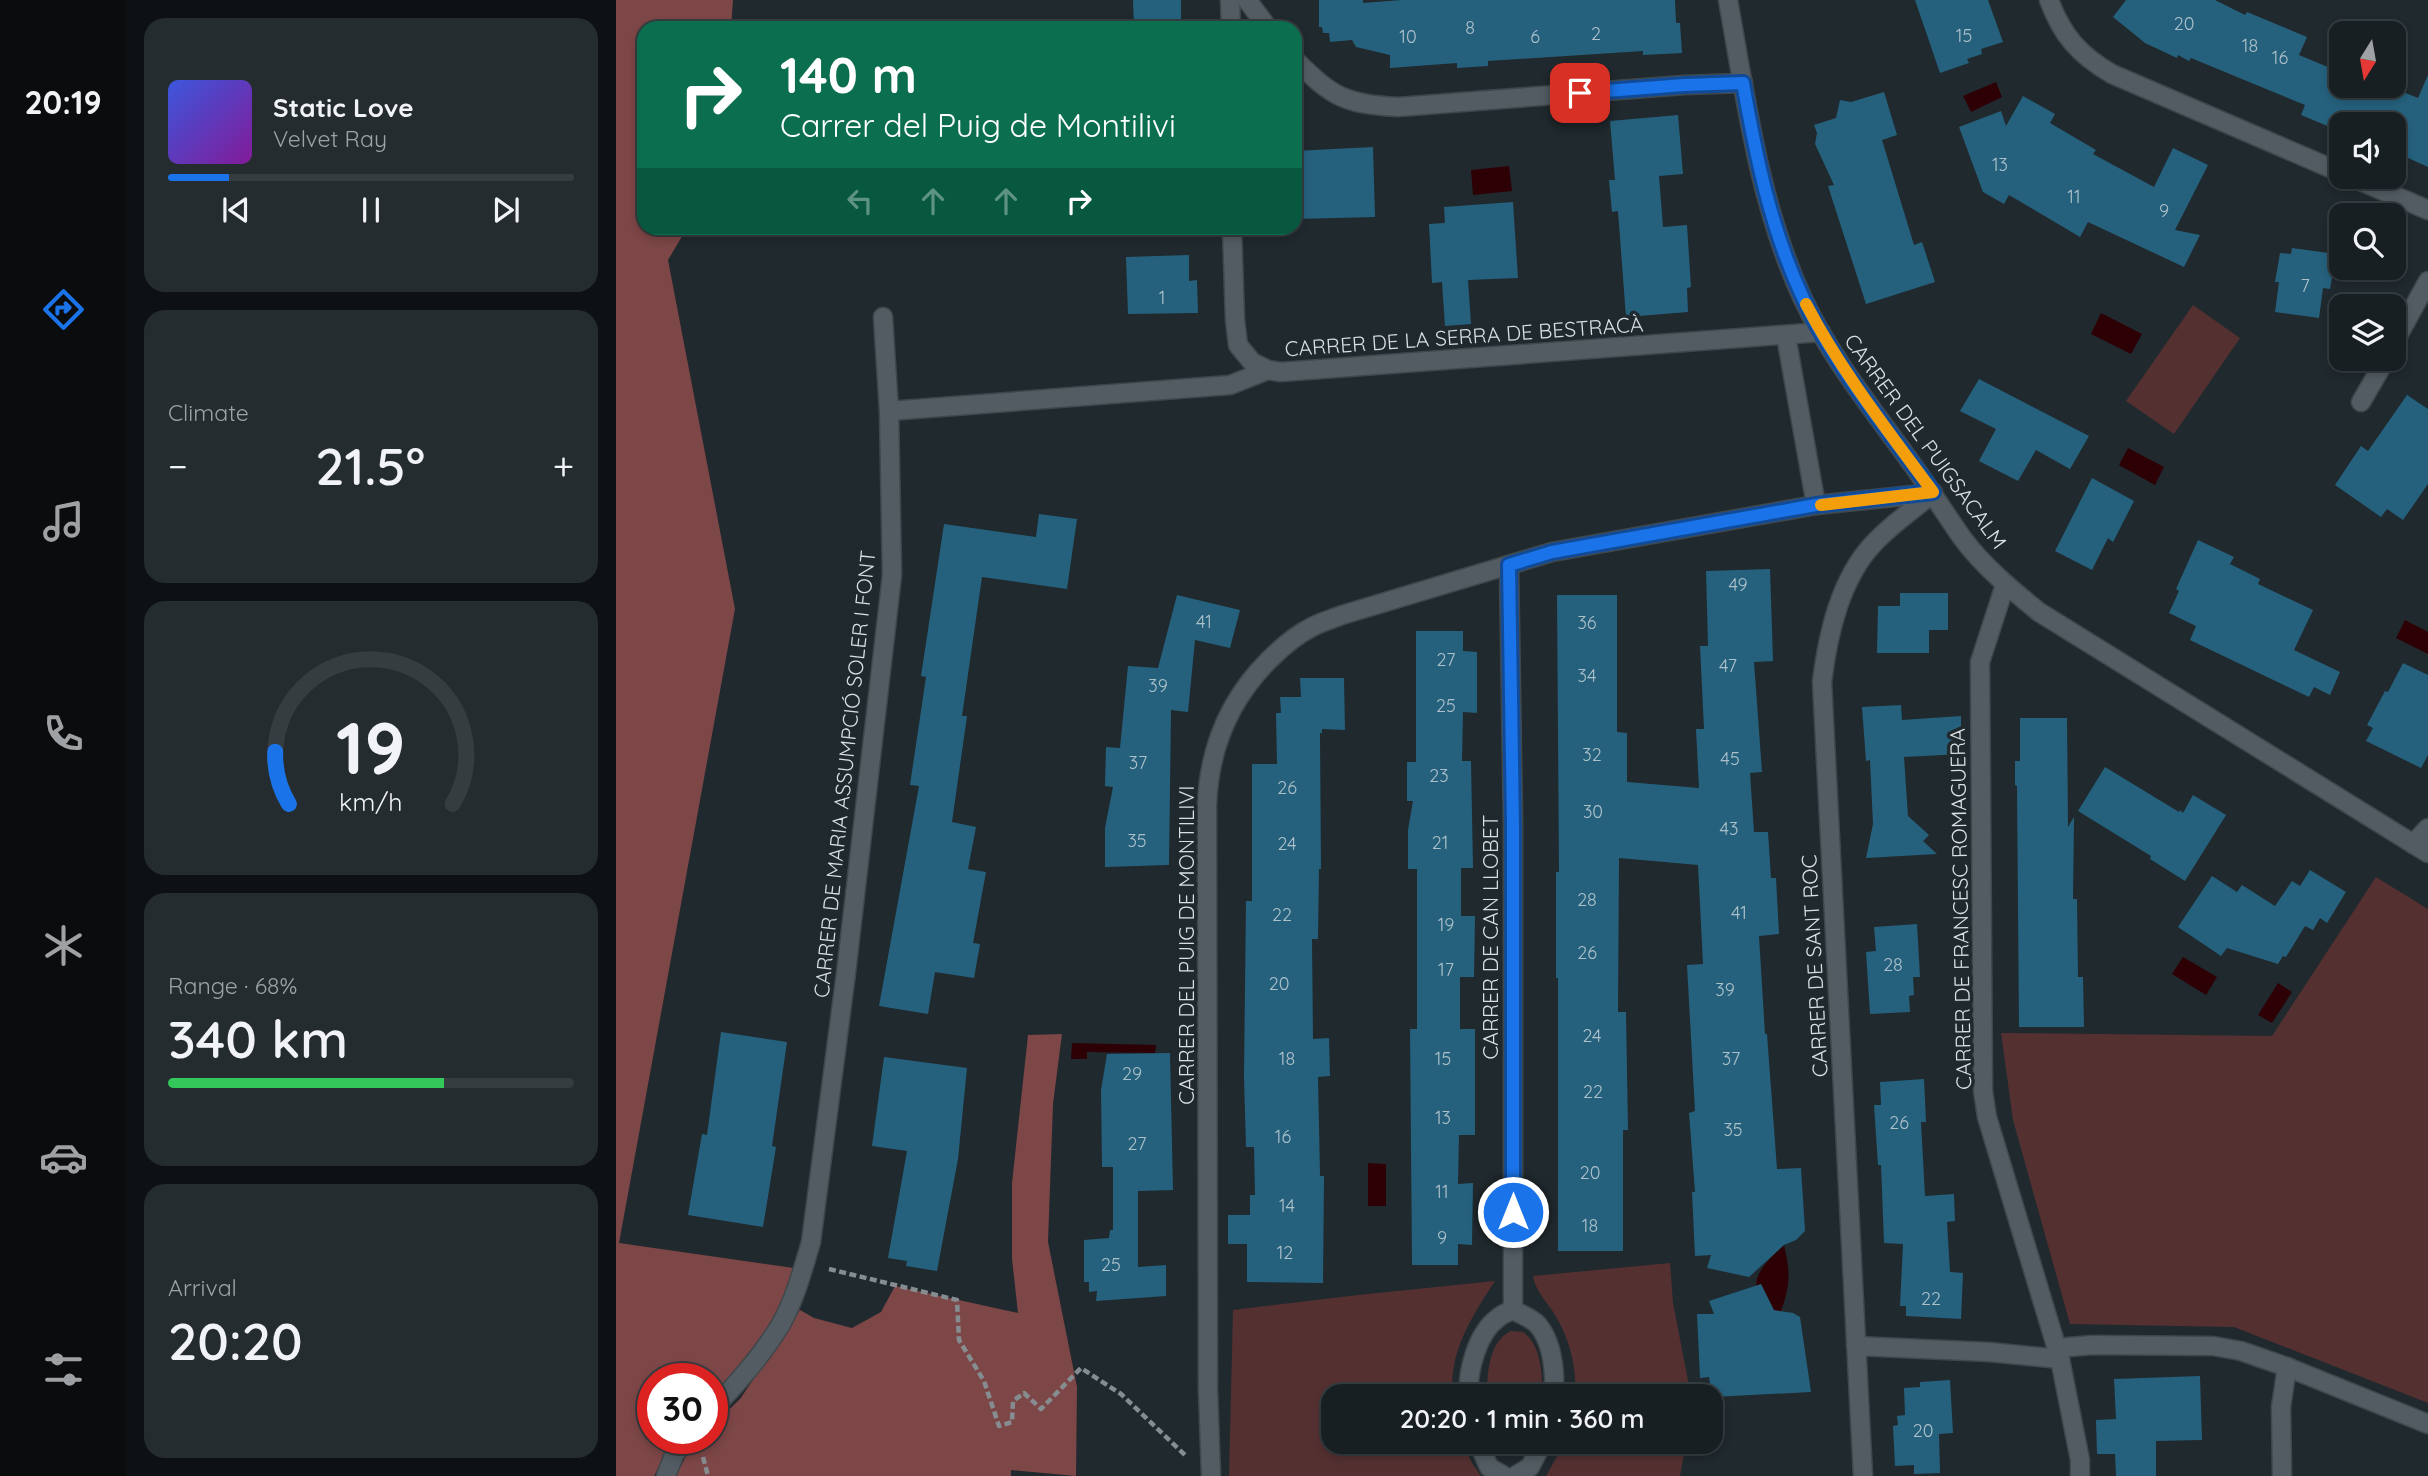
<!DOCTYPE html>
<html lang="en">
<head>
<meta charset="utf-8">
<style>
	body { margin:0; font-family:Quicksand,sans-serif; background:#252c2f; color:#f1f3f6; height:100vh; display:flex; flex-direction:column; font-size:26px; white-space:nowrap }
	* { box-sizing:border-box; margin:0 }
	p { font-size:23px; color:#9fa2a5 }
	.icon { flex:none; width:38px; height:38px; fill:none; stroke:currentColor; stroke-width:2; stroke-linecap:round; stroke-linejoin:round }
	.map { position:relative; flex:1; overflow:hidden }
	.details { display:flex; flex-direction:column; gap:18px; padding:18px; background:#0d1113; width:490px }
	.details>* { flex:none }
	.top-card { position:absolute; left:21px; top:21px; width:665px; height:214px; border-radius:21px; box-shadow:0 4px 10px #0003,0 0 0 2px #363d40; background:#0b6e4f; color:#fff; overflow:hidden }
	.needle { width:46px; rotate:191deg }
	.buttons { position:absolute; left:1713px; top:21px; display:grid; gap:14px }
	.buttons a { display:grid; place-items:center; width:77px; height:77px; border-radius:14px; background:#181f22; box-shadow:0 4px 10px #0003,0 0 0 2px #363d40; font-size:35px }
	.speed { position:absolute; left:21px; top:1363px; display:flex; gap:14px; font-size:35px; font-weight:700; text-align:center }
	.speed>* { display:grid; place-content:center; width:91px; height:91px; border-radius:50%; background:#181f22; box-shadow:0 4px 10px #0003,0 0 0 2px #363d40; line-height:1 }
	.speed .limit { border:10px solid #d22; background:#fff; color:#111 }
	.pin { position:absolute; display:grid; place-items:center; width:60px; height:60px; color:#fff; margin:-30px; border-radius:14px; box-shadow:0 4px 10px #0006 }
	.me { position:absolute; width:77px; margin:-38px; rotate:0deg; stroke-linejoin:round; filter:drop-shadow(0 0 5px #0008) }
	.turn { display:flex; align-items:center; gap:24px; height:147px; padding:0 28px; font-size:32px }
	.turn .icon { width:91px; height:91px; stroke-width:2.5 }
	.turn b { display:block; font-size:49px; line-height:60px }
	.lanes { display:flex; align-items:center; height:66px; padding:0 28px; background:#0003; justify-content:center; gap:35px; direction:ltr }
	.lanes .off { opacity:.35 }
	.big { font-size:52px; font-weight:600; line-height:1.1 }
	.details .tile { flex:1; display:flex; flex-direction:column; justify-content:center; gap:10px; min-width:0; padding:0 24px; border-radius:21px; background:#252c2f }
	.details .dial { align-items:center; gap:0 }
	.dial svg { height:182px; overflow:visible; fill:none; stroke:#363d40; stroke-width:7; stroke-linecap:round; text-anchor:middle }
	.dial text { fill:#f1f3f6; stroke:none }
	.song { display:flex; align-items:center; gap:21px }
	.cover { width:84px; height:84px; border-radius:10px; background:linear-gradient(135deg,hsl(230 70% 55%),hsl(290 70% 35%)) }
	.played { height:7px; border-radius:4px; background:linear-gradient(90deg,#1a73e8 15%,#363d40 15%) }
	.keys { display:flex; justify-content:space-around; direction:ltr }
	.heat { display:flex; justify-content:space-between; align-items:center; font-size:38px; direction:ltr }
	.charge { height:10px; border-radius:5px; background:linear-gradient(90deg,#34c759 68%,#363d40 0) }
	.trip { position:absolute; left:705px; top:1384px; width:402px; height:70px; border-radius:21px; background:#181f22; box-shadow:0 4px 10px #0003,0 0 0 2px #363d40; font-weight:600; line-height:70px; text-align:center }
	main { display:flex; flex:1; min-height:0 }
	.tabs { display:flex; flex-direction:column; width:126px; justify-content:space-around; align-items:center; background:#0a0c0e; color:#9fa2a5 }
	.tabs .icon { width:49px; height:49px }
	.tabs .on { color:#1a73e8 }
	.tabs b { font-size:32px; color:#f1f3f6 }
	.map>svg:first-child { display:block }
	.green { fill:#543031 }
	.forest { fill:#7d4647 }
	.water { fill:#2d0005 }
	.building { fill:#25617d }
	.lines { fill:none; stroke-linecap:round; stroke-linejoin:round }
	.minor-casing { stroke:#3f474b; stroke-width:21 }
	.path { stroke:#858d91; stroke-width:4.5; stroke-dasharray:7 3.5; stroke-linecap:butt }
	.minor { stroke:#525c62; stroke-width:18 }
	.route-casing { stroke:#114b97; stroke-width:18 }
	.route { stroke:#1a73e8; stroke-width:12 }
	.slow { stroke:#f59e0b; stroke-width:12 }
	.labels { text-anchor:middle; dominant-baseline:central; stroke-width:7; stroke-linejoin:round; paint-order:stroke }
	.number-label { font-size:18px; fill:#acc0ca }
	.street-label { font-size:21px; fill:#d9dfe3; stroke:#20292e }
</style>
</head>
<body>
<main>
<nav class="tabs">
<b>20:19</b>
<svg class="icon on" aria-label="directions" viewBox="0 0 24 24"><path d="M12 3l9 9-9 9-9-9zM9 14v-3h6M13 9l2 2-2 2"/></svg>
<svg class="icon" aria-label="music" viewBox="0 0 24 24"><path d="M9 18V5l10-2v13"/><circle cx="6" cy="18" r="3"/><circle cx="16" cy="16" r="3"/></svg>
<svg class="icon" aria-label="phone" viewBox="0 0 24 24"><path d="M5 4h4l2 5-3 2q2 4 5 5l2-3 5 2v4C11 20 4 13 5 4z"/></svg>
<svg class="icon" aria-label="climate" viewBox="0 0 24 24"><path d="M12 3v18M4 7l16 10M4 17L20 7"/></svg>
<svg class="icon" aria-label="car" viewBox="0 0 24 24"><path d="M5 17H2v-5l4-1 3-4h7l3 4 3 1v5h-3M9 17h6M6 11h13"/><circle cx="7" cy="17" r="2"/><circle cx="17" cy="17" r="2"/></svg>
<svg class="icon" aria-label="filters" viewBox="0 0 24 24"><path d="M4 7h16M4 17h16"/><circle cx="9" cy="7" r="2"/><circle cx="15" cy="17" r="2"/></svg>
</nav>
<section class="details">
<div class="tile">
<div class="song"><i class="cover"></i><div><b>Static Love</b><p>Velvet Ray</p></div></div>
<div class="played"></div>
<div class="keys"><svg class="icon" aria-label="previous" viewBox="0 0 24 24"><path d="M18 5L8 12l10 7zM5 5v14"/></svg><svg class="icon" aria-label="pause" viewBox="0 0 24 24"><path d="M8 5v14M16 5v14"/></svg><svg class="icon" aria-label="next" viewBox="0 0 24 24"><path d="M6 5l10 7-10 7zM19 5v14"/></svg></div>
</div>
<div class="tile"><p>Climate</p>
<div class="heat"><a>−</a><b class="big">21.5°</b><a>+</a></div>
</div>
<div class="tile dial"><svg viewBox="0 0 100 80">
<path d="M14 69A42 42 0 1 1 86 69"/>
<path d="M14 69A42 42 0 0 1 8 46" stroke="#1a73e8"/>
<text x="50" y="56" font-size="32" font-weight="700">19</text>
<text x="50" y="72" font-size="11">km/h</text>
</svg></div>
<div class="tile"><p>Range · 68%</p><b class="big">340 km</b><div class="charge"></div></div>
<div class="tile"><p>Arrival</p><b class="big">20:20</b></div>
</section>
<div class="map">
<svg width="1812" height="1476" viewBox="0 0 1812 1476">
	<rect width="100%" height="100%" fill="#20292e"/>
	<g class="green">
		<polygon points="1577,305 1624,338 1558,434 1510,401"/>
		<polygon points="1760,877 1812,909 1812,1403 1618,1327 1454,1324 1397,1120 1385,1033 1656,1036"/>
		<path d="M1054 1263 1057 1303 1075 1396H959C961 1369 954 1339 939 1315 931 1301 920 1293 917 1276Z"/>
		<path d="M879 1281C856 1316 832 1353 837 1396H718V1442H846L856 1463 865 1476H613L617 1310 742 1295Z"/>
		<path d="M895 1331 907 1332C925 1344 927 1376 926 1396H871C871 1375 872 1342 895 1331Z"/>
		<polygon points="949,1442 1070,1442 1064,1476 930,1476"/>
	</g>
	<g class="forest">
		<path d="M0 0H117L115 28H28V228H71L52 260 119 609 3 1243 178 1268C158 1328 139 1352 96 1396V1379H37V1438L58 1439 38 1476H0Z"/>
		<polygon points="446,1034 437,1104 432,1242 461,1387 460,1476 395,1470 395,1476 60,1476 72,1452 84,1439 96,1438 96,1426 124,1399 184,1310 198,1318 236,1328 265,1312 279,1286 402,1313 396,1259 396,1183 412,1035"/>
	</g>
	<g class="water">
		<polygon points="1380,82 1386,97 1355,112 1347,96"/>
		<polygon points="893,166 896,191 857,195 855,170"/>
		<polygon points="1485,313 1526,334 1515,354 1475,334"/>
		<polygon points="1512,448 1548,467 1539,485 1503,465"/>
		<polygon points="1789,620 1812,632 1812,654 1780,638"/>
		<polygon points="1567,957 1601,977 1590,995 1556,974"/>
		<polygon points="1662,983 1676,992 1656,1023 1642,1015"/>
		<polygon points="456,1043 540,1045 539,1053 471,1052 471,1059 455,1059"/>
		<polygon points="752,1163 770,1164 770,1206 752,1206"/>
		<path d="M1168 1245C1175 1274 1174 1286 1164 1314 1124 1289 1141 1270 1168 1245Z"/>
	</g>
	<g class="building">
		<polygon points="517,0 565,0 565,28 518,28"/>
		<polygon points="703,0 747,0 747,3 785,0 1059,0 1060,23 1064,23 1066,53 1027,55 1027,51 872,61 872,66 841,68 841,63 774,68 774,55 740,47 736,40 714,42 713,33 707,33 706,27 703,27"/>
		<polygon points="1299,0 1372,0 1387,42 1365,49 1366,54 1351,59 1353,63 1324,73"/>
		<polygon points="1510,0 1599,0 1629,15 1631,12 1691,37 1683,55 1726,73 1726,86 1772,86 1802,98 1812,75 1812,167 1779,152 1791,124 1726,124 1726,132 1685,115 1689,105 1575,58 1573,61 1562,55 1561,58 1529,43 1497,17"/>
		<polygon points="1268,92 1281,135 1266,140 1298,245 1306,242 1319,282 1250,304 1212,186 1218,185 1199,144 1201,133 1198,125 1220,118 1224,100 1235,102"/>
		<polygon points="1407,96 1439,114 1434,123 1480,150 1477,154 1538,187 1557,148 1592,165 1559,230 1584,235 1568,267 1472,222 1464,237 1393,195 1388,204 1367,192 1343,127 1385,111 1390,126"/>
		<polygon points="1062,115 1067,174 1043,176 1047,227 1071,225 1075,287 1071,288 1072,312 1010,317 1002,211 996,212 993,180 999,180 994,121"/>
		<polygon points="757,147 759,217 679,219 679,151"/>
		<polygon points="897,202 902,278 852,280 855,324 829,326 826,282 816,283 813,224 829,223 828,207"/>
		<polygon points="1676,248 1720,254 1714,289 1707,288 1703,318 1659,312 1663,282 1659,282 1664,253 1675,254"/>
		<polygon points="573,255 573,281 581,280 582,313 512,314 510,257"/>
		<polygon points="1363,379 1473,436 1454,469 1420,450 1402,481 1363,461 1380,429 1344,411"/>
		<polygon points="1791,395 1812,409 1812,484 1787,520 1771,509 1765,517 1719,485 1745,446 1752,451"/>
		<polygon points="1476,478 1518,501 1497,542 1492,538 1476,570 1439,551"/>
		<polygon points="423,514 461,519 451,589 366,577 346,716 351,716 336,822 360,827 352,869 370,872 357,943 364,944 358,978 319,972 312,1014 263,1006 303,786 294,785 310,677 305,676 328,524 420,537"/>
		<polygon points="1582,540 1618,557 1614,564 1644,579 1642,584 1697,610 1678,650 1724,672 1714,695 1698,687 1693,697 1574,640 1580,626 1553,613 1563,591 1560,589"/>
		<polygon points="1154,569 1157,661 1138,662 1146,772 1134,773 1138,832 1152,832 1155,878 1160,878 1163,934 1143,936 1149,1034 1151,1034 1161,1169 1185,1168 1189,1231 1180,1240 1168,1245 1133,1277 1091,1268 1095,1255 1079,1256 1076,1192 1079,1192 1073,1113 1079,1111 1071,965 1087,964 1082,865 1003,858 1002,1012 1010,1012 1012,1130 1007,1130 1007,1251 942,1251 942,978 940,978 940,872 943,872 941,595 1001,595 1001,732 1011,733 1011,782 1083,788 1080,729 1088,729 1084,646 1092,646 1090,571"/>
		<polygon points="1284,593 1332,593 1332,630 1313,630 1313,653 1261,653 1262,606 1284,606"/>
		<polygon points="561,595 624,610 614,648 579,640 572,712 555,710 553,865 489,867 489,828 497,787 489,786 490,747 504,748 512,666 542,668"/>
		<polygon points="800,631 847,631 847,651 861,652 861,713 847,712 846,761 855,761 857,868 845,868 845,916 859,916 858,977 844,977 844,1029 859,1029 859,1135 843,1135 842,1184 857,1183 856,1245 842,1244 842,1265 796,1265 794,1029 801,1029 801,869 792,869 792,830 797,801 791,801 791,762 800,762"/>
		<polygon points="1787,663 1812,675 1812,755 1805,768 1750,741 1757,728 1751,725 1769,691 1772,692"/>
		<polygon points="684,678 728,678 729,730 706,729 706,733 704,733 705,869 703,869 702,939 696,939 697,1039 713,1038 714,1076 702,1077 704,1176 708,1176 707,1283 631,1282 631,1244 612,1244 612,1215 634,1215 634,1195 639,1195 638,1147 630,1147 628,1077 630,901 636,901 636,764 661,764 660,713 665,713 664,697 685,697"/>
		<polygon points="1285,705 1286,720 1345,716 1345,754 1288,757 1292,816 1313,835 1307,841 1321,854 1250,858 1257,824 1254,760 1250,761 1246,707"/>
		<polygon points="1404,718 1451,718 1452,827 1458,817 1457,899 1461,899 1462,977 1467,977 1468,1027 1403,1027 1401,786 1399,785 1399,761 1404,761"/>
		<polygon points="1489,767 1563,812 1564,810 1567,813 1577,795 1610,815 1569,881 1534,859 1535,856 1462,811"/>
		<polygon points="1694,870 1730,892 1711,923 1704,918 1697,930 1689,926 1670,957 1667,956 1662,964 1611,948 1605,956 1562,927 1596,876 1621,892 1626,885 1659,906 1676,881 1684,886"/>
		<polygon points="1301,924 1304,977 1297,977 1298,995 1293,996 1294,1012 1254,1014 1250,952 1260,951 1258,927"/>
		<polygon points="105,1032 171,1042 156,1146 160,1147 147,1227 72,1215 86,1134 91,1135"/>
		<polygon points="554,1053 557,1190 522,1191 522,1267 550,1265 550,1296 480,1301 481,1291 473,1292 473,1282 468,1282 468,1240 493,1238 494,1230 497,1230 497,1167 486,1167 485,1090 491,1054"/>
		<polygon points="268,1057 351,1068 342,1159 321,1271 290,1266 291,1261 272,1258 291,1151 256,1146"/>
		<polygon points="1308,1079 1310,1122 1305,1122 1309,1196 1338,1194 1339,1221 1331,1222 1334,1272 1347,1273 1345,1319 1290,1316 1290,1306 1284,1306 1287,1244 1268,1243 1265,1165 1262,1165 1258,1105 1265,1105 1264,1082"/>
		<polygon points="1145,1284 1158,1310 1177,1313 1184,1317 1195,1392 1096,1397 1093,1377 1084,1378 1081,1314 1098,1314 1093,1301"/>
		<polygon points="1584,1376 1586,1440 1540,1441 1540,1476 1500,1476 1499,1454 1481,1454 1480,1420 1500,1419 1498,1379"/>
		<polygon points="1334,1380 1337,1433 1323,1434 1324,1473 1298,1474 1298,1465 1279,1466 1277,1426 1282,1425 1281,1416 1289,1415 1288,1388 1304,1387 1304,1382"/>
	</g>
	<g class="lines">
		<defs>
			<g id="minor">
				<polyline points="614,0 615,28"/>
				<polyline points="631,0 652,28"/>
				<path d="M1112 0C1130 100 1143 203 1186 297 1214 357 1258 411 1296 464 1314 489 1330 515 1347 539 1368 567 1396 590 1423 612L1812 853"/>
				<path d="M1433 0C1446 35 1463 55 1496 74L1726 173"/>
				<path d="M679 60C717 97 728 104 782 107L1068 85 1127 83"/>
				<polyline points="1735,177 1812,210"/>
				<polyline points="616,228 619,320 622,345 636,362 652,370 665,372 1205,332"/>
				<polyline points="1170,336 1200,505"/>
				<polyline points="1778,343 1812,281"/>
				<polyline points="1745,402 1770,359"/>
				<polyline points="273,411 614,385 652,370"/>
				<polyline points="893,565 897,826 897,1310"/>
				<polyline points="1389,585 1364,662 1367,1091 1371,1117 1444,1359 1464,1460 1464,1476"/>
				<polyline points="1797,844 1812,828"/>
				<path d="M897 1310C904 1314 916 1318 922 1325 937 1343 939 1374 938 1396"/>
				<polyline points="1240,1346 1373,1352 1444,1359"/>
				<polyline points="1441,1348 1477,1345 1597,1346 1625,1351 1671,1367 1812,1424"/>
				<path d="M853 1396C851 1372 861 1333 882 1318 886 1314 892 1312 897 1310"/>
				<path d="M96 1410C122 1382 146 1356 165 1324 179 1299 187 1269 195 1242L230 973 276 575 273 411 267 317"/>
				<polyline points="862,1442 873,1467 888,1476"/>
				<polyline points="50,1476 58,1455 70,1438"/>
				<path d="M595 1476 592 1390 591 805C593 748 613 700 653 660 666 647 680 635 696 627 705 622 716 619 726 615L936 552 1200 505 1317 493"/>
				<polyline points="899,1476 914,1467 927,1442"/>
				<path d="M1247 1476 1206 682C1212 634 1224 578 1259 542 1276 524 1298 509 1317 493"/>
				<polyline points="1666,1476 1665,1407 1671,1367"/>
			</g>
		</defs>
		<use href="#minor" class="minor-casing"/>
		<g class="path">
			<polyline points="213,1269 341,1300 343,1340 368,1381 383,1426 396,1422 397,1401 408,1393 425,1409 465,1368 505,1394 570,1456"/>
			<polyline points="87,1457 92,1476"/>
		</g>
		<use href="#minor" class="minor"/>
	</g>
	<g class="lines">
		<defs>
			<path id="route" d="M897 1212V826L893 565 936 552 1200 505 1317 492C1273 432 1218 364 1187 298 1155 230 1140 157 1127 83L1068 85 964 93"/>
		</defs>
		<use href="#route" class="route-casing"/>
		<use href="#route" class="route"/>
		<path class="slow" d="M1190 304C1225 371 1272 431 1317 492L1205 505"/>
	</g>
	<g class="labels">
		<g class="number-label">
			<text x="1568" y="23">20</text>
			<text x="854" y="27">8</text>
			<text x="980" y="33">2</text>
			<text x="1348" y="35">15</text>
			<text x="792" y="36">10</text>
			<text x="919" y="36">6</text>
			<text x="1634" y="45">18</text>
			<text x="1664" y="57">16</text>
			<text x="1384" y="164">13</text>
			<text x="1458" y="196">11</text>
			<text x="1548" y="210">9</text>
			<text x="1689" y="285">7</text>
			<text x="546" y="297">1</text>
			<text x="1122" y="584">49</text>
			<text x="588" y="621">41</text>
			<text x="971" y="622">36</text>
			<text x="830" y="659">27</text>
			<text x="1112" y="665">47</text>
			<text x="971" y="675">34</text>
			<text x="542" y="685">39</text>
			<text x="830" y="705">25</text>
			<text x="976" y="754">32</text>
			<text x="1114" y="758">45</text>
			<text x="522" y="762">37</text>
			<text x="823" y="775">23</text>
			<text x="671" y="787">26</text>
			<text x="977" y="811">30</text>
			<text x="1113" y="828">43</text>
			<text x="521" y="840">35</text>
			<text x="824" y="842">21</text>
			<text x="671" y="843">24</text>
			<text x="971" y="899">28</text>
			<text x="1123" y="912">41</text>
			<text x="666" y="914">22</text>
			<text x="830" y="924">19</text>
			<text x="971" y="952">26</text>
			<text x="1277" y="964">28</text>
			<text x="830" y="969">17</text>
			<text x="663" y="983">20</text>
			<text x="1109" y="989">39</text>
			<text x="976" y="1035">24</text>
			<text x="671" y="1058">18</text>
			<text x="827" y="1058">15</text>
			<text x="1115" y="1058">37</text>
			<text x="516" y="1073">29</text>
			<text x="977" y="1091">22</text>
			<text x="827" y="1117">13</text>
			<text x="1283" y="1122">26</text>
			<text x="1117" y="1129">35</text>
			<text x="667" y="1136">16</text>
			<text x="521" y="1143">27</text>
			<text x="974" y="1172">20</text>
			<text x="826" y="1191">11</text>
			<text x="671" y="1205">14</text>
			<text x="974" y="1225">18</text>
			<text x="826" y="1237">9</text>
			<text x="669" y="1252">12</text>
			<text x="495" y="1264">25</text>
			<text x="1315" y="1298">22</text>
			<text x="1307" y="1430">20</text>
		</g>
		<g class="street-label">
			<text transform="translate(848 336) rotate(-4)">CARRER DE LA SERRA DE BESTRACÀ</text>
			<text transform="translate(1310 441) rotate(54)">CARRER DEL PUIGSACALM</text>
			<text transform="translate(228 774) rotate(-84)">CARRER DE MARIA ASSUMPCIÓ SOLER I FONT</text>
			<text transform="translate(1344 909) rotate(-91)">CARRER DE FRANCESC ROMAGUERA</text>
			<text transform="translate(874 937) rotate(-90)">CARRER DE CAN LLOBET</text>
			<text transform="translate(570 945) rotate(-90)">CARRER DEL PUIG DE MONTILIVI</text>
			<text transform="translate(1198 966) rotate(-93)">CARRER DE SANT ROC</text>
		</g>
	</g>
</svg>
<div class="buttons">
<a><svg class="needle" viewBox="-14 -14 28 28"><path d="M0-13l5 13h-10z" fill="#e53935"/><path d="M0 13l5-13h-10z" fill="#9fa2a5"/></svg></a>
<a><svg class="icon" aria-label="sound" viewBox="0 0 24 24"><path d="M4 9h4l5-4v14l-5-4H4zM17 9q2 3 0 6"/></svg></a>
<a><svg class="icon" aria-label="search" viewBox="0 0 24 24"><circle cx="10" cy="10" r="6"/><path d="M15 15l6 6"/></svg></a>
<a><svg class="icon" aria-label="layers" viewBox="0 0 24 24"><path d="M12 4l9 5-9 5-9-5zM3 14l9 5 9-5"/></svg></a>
</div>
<div class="speed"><div class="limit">30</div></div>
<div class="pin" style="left:964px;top:93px;background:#d93025"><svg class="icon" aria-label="arrive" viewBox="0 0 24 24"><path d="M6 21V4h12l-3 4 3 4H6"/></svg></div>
<svg class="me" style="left:897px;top:1212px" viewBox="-20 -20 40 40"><circle r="17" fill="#1a73e8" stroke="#fff" stroke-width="3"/><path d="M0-11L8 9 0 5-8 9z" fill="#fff"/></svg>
<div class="trip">20:20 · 1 min · 360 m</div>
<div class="top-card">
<div class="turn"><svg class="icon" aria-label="right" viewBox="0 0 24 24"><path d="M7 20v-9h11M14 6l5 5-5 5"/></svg><div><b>140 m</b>Carrer del Puig de Montilivi</div></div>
<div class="lanes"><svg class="icon off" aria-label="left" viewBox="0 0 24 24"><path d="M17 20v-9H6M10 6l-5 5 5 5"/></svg><svg class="icon off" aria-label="ahead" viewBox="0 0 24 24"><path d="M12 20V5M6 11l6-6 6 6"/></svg><svg class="icon off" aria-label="ahead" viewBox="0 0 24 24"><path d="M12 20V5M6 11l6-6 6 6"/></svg><svg class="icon" aria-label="right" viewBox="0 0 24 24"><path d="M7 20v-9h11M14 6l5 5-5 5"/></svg></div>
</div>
</div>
</main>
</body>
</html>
